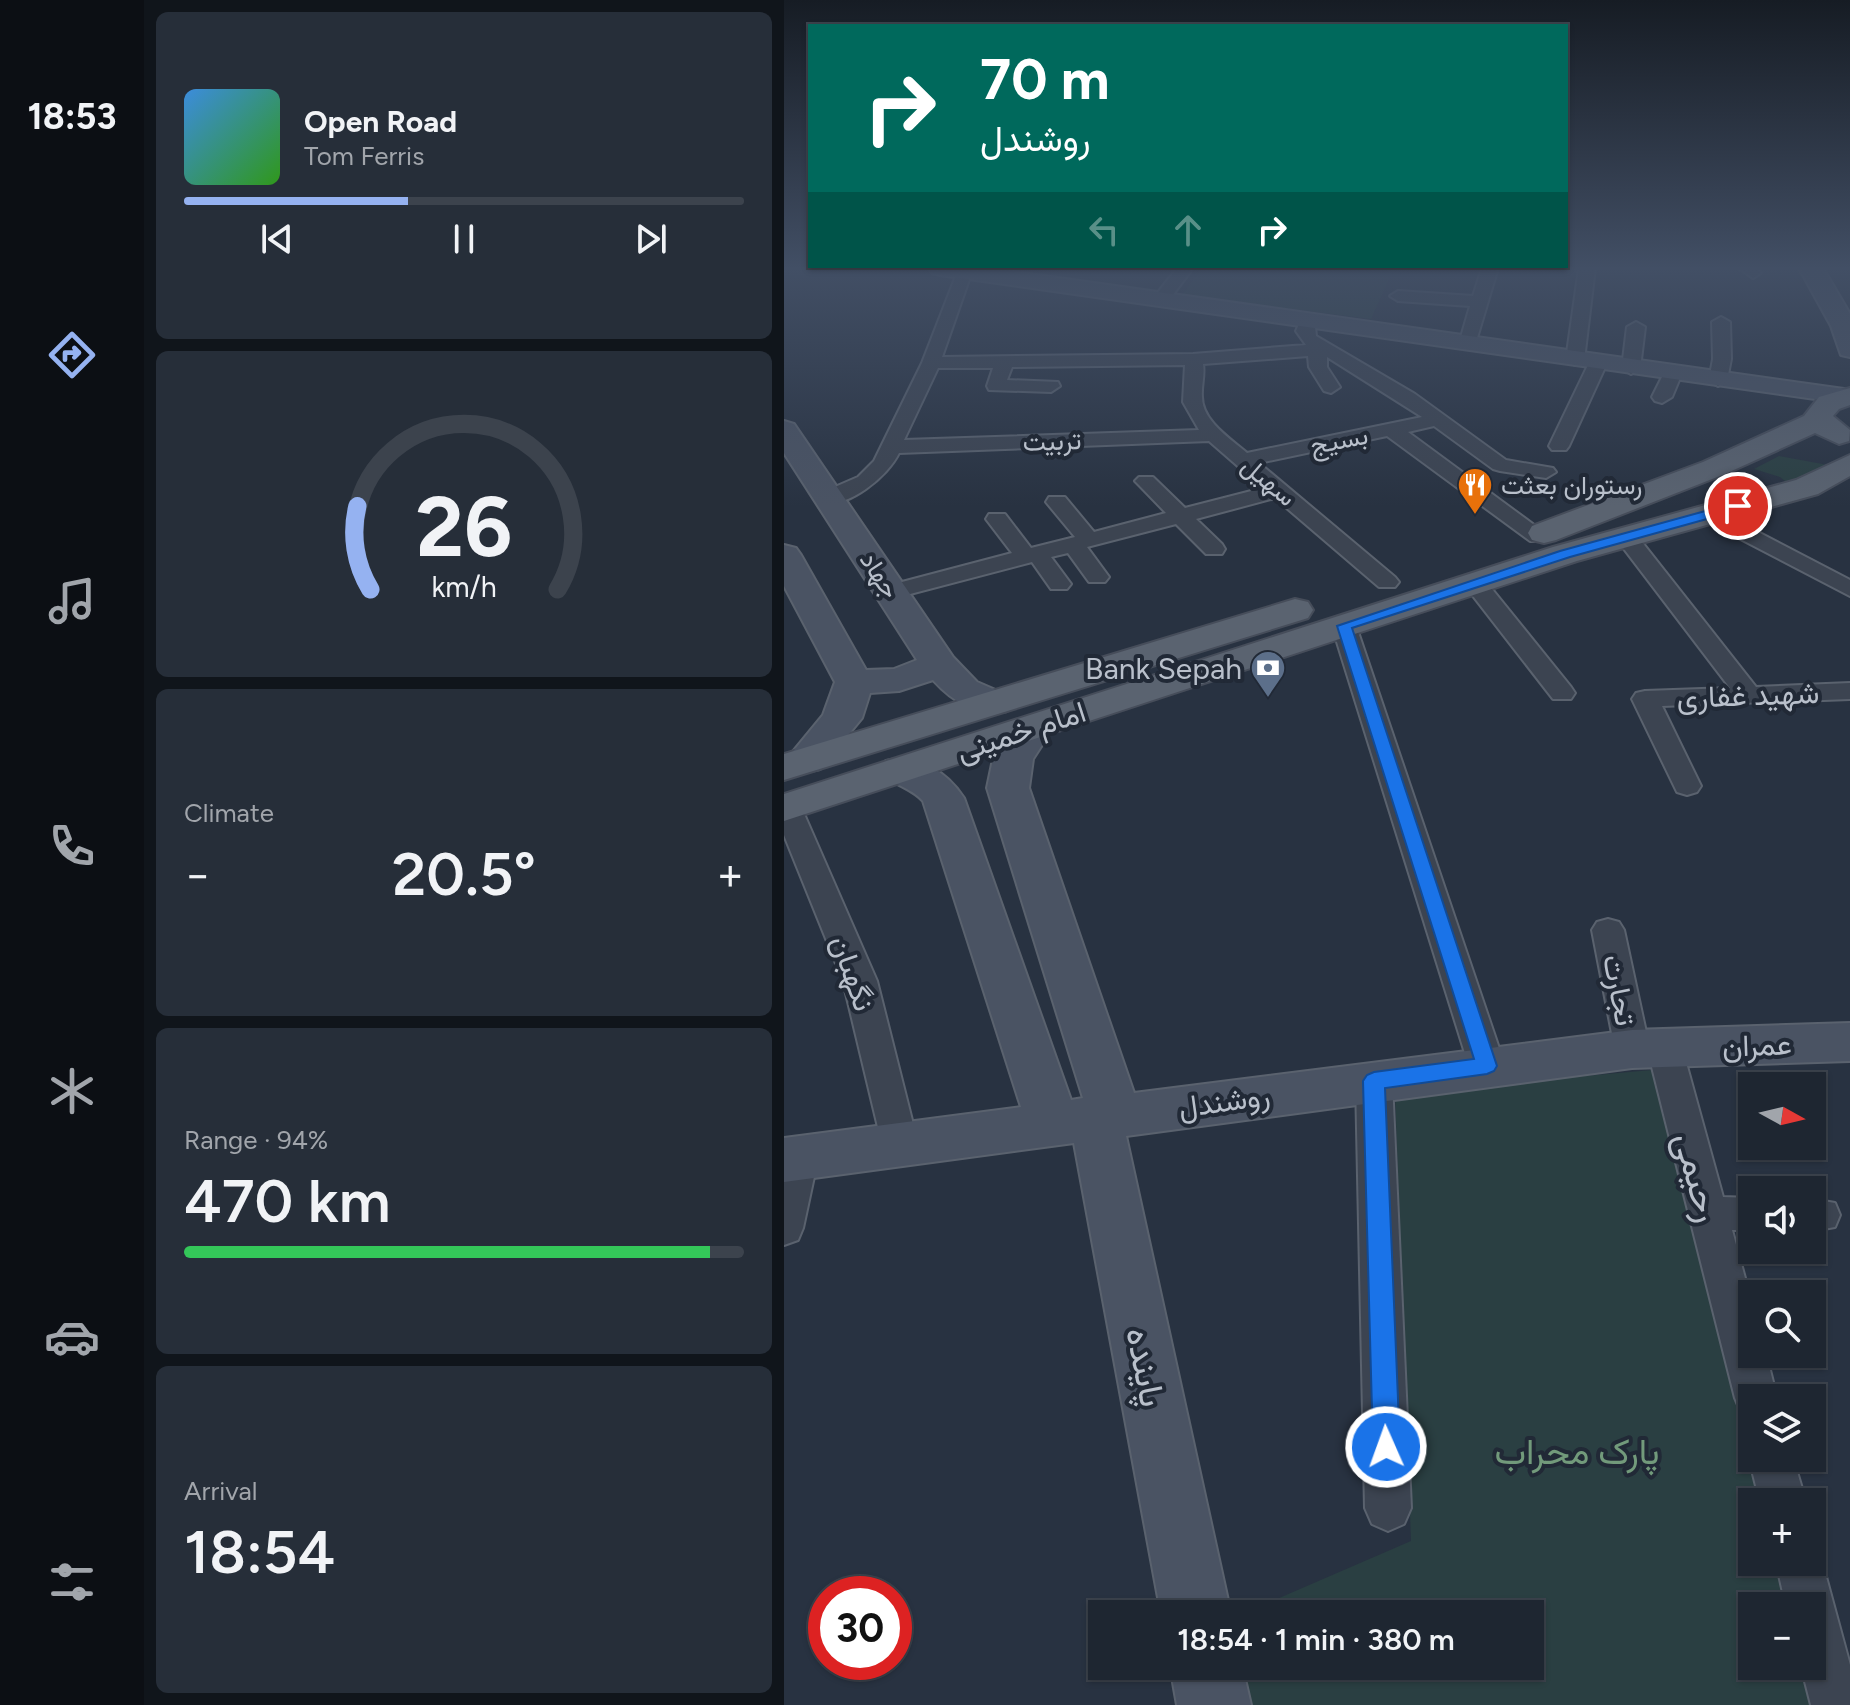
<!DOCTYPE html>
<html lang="en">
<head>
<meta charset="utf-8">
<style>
	body { margin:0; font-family:Figtree,Vazirmatn,sans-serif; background:#262e39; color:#f1f3f6; height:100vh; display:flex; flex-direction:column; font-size:30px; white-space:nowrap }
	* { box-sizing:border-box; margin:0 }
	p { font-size:26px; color:#a1a5ab }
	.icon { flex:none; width:44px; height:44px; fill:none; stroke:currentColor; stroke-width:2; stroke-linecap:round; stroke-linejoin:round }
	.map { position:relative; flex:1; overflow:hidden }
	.sheet { display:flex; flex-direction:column; gap:12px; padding:12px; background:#10151b; width:640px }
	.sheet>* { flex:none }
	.hud { position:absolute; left:24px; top:24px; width:760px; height:244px; border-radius:0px; box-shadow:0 2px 6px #0004,0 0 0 2px #3c434d; background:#00695c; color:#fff; overflow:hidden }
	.needle { width:52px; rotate:98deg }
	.buttons { position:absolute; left:954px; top:1072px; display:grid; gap:16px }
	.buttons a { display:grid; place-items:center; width:88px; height:88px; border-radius:0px; background:#1e2631; box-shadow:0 2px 6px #0004,0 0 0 2px #3c434d; font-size:40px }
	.speed { position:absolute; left:24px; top:1576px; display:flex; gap:16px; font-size:40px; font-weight:700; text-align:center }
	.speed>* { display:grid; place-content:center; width:104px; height:104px; border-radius:50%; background:#1e2631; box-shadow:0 2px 6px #0004,0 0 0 2px #3c434d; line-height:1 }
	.speed .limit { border:12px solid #d22; background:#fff; color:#111 }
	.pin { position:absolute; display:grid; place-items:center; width:68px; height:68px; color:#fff; margin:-34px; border:4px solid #fff; border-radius:50%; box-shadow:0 2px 8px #0007 }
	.me { position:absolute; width:88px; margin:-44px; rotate:358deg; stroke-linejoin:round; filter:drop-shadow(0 0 6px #0008) }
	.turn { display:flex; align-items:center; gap:28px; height:168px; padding:0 40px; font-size:36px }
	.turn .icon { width:104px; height:104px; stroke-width:2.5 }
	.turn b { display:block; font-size:56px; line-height:68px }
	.lanes { display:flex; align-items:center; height:76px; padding:0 40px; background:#0003; justify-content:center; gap:40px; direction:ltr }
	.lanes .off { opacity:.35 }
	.big { font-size:60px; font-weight:600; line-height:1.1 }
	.sheet .widget { flex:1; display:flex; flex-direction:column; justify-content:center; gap:12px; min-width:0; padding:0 28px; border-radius:12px; background:#262e39 }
	.sheet .dial { align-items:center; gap:0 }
	.dial svg { height:208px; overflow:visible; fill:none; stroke:#3c434d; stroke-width:7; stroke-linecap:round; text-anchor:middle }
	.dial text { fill:#f1f3f6; stroke:none }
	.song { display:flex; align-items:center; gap:24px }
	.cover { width:96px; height:96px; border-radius:12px; background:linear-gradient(135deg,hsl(210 70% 55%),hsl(110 70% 35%)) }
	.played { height:8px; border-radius:4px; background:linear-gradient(90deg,#95b2f1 40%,#3c434d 40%) }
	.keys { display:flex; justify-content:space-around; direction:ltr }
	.heat { display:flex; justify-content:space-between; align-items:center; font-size:44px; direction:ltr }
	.charge { height:12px; border-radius:6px; background:linear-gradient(90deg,#34c759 94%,#3c434d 0) }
	.trip { position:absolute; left:304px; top:1600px; width:456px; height:80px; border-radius:0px; background:#1e2631; box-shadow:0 2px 6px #0004,0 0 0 2px #3c434d; font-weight:600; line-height:80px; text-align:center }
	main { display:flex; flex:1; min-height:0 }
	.menu { display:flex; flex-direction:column; width:144px; justify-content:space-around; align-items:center; background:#0c0f14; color:#a1a5ab }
	.menu .icon { width:56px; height:56px }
	.menu .current { color:#95b2f1 }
	.menu b { font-size:36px; color:#f1f3f6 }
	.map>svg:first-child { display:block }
	.green { fill:#2a3f42 }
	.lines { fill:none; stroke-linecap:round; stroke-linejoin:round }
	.street-casing { stroke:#5a626e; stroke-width:4 }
	.secondary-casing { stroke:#5a626e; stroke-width:4 }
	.primary-casing { stroke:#464d5a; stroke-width:4 }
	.street { fill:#3c4451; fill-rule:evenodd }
	.secondary { fill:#4a5363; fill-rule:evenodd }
	.primary { fill:#5a6370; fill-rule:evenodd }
	.route { fill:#1a73e8; stroke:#114b97; stroke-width:2 }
	.labels { text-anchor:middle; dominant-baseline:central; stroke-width:8; stroke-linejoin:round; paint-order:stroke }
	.far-street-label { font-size:26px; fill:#b9c0cb; stroke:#212936 }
	.far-poi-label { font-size:26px; fill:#b9c0cb; stroke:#212936; text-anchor:start }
	.poi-label { font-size:30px; fill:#b9c0cb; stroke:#212936; text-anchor:end }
	.street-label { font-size:30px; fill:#b9c0cb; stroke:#212936 }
	.near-street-label { font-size:36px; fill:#b9c0cb; stroke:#212936 }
	.near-park-label { font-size:36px; fill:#729a7b; stroke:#212936 }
</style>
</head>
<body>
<main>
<nav class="menu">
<b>18:53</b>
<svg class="icon current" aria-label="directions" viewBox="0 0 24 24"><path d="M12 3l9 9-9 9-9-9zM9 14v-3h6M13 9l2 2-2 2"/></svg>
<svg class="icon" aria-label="music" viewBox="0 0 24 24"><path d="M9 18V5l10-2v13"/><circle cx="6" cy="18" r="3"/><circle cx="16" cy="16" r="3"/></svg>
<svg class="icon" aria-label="phone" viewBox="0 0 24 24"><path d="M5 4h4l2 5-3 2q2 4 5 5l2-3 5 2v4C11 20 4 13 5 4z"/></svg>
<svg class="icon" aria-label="climate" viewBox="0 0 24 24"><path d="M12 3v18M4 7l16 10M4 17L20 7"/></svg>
<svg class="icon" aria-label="car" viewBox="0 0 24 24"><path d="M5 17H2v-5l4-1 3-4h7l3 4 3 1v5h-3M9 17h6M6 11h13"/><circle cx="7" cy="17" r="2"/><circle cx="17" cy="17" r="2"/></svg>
<svg class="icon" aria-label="filters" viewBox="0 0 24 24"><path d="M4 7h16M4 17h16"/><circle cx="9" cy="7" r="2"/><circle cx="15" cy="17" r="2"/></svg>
</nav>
<section class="sheet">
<div class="widget">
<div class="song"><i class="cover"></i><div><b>Open Road</b><p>Tom Ferris</p></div></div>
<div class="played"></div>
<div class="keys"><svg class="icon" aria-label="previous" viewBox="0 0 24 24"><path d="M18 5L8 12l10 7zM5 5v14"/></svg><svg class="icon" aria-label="pause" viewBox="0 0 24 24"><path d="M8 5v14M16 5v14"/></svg><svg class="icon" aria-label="next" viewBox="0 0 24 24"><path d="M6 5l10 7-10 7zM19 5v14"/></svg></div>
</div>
<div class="widget dial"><svg viewBox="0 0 100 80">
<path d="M14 69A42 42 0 1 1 86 69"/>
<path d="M14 69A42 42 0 0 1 9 37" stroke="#95b2f1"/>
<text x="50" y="56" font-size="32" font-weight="700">26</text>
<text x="50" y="72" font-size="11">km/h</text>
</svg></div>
<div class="widget"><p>Climate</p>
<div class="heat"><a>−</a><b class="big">20.5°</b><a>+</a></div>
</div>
<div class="widget"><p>Range · 94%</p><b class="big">470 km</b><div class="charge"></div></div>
<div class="widget"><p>Arrival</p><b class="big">18:54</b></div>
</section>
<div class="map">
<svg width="1066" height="1705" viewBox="0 0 1066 1705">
	<rect width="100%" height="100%" fill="#283241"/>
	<g class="green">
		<polygon points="418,268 610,268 587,319 398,295"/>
		<polygon points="995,456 1044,465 1006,485 996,477 970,469"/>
		<polygon points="868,1070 981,1502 968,1502 968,1562 997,1562 1009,1606 968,1606 968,1666 1024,1666 1035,1705 458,1705 450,1666 746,1666 746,1614 458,1614 627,1541 611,1093"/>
	</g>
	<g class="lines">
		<defs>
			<g id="street">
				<path d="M175 268H193L187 274 158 357 409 354 522 345 512 331 518 317H530L532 336 631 394 722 460 769 468 772 472 762 478 716 471 709 469 650 426 624 432 765 536 762 541H746L603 436 475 463 611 577 615 582 611 587H595L491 498 412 519 438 544 441 549 438 554H422L392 524 303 547 325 577 321 582H305L284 553 267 557 287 584 283 589H267L248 562 107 599 99 597 95 592 99 587 228 553 202 519 205 514H221L247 548 291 537 262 502 265 497H281L310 532 382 513 355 485 351 481 355 477H369L401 508 479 488 425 441 115 453C104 476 64 509 37 503L34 498 37 493 74 477 90 461 138 363ZM524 356 525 367 540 391 547 393 556 387 543 367V357L638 417 463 453C447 439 418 421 418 397 417 386 421 375 419 364ZM401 365 399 402 415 430 120 440 154 368H209L203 386 205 390 267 392 276 386 274 382 223 380 228 367Z"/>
				<polygon points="393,268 409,268 382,304 370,304 368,300"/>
				<polygon points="698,268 714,268 690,348 684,349 675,344 686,306 614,301 606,296 614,291 689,296"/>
				<polygon points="795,268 811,268 800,360 791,365 782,360"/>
				<polygon points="955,268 972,268 977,273 969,278"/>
				<polygon points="937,317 946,322 947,359 943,380 934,386 925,380 929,359 928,322"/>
				<polygon points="852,322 861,327 856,368 847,374 838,368 843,327"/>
				<polygon points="814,357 823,363 785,446 782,450 768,450 765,446 805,363"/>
				<polygon points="889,367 898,373 888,397 878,403 871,401 868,397 882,369"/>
				<polygon points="926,507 1066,580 1066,596 918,519 915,514"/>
				<polygon points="842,530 850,532 972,687 1066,683 1066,699 878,706 917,786 913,792 903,795 893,792 848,699 852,693 861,691 946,688 831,537"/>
				<polygon points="691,576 699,578 787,687 791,693 787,699 769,699 679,583 683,578"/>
				<polygon points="560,619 569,621 572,626 721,1066 715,1076 703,1079 691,1076 685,1066 548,626 551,621"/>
				<polygon points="3,798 13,801 17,807 93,981 134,1144 129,1155 116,1159 103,1155 98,1144 59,981 0,835 0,799"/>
				<polygon points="824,919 835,922 840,930 865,1046 869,1039 881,1035 893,1039 898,1048 939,1197 968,1198 968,1230 948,1230 968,1304 968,1354 982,1354 993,1398 968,1398 968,1417 957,1412 951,1398 864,1051 860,1058 848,1062 836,1058 831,1049 808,930 813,922"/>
				<polygon points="590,1067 603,1071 608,1081 627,1508 620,1524 604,1531 588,1524 581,1508 572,1081 577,1071"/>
				<polygon points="15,1143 28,1147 34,1158 19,1228 14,1240 0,1245 0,1151"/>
				<polygon points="1028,1199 1051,1203 1056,1215 1051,1227 1028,1231"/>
				<polygon points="968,1450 968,1458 1009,1458 1022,1502 976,1502 965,1458"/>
				<polygon points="1028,1544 1038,1562 1066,1665 1066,1705 1027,1705 1017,1666 1028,1666 1028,1606 1002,1606 992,1562 1028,1562"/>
			</g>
			<g id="secondary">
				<polygon points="144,268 204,268 1060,389 1066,390 1066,404 156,275 148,273"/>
				<polygon points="1015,268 1039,268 1066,314 1066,357 1057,355 1047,326"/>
				<path d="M0 421 10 424 169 657 193 682 223 695 228 703 223 711C194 718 168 701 149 680L115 691 86 693 78 718 36 769 22 772 8 769 2 760 39 715 51 682 0 586V545L12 548 17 555 82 670 110 669 133 660 0 453Z"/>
				<path d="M249 716 263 720 269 728 249 759 245 788 350 1093 848 1030 1066 1023V1061L848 1068 342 1136 447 1614H377L290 1143 0 1182V1138L237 1107 139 801C127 787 107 785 96 770L102 761C134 753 163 772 180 798L287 1100 299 1098 203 788 209 759 235 720Z"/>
				<polygon points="386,1666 458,1666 467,1705 393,1705"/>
			</g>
			<g id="primary">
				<polygon points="1066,388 1066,405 1055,409 1049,416 1066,430 1065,441 1055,444 1031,433 941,474 772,540 760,543 748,540 744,533 748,526 919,462 1020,416 1035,397"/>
				<polygon points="1066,455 1066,476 1034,494 793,561 0,821 0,794 769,547 1012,480"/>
				<polygon points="511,599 524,602 529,610 524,618 0,780 0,754"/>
			</g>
		</defs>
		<use href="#street" class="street-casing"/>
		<use href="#secondary" class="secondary-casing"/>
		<use href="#primary" class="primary-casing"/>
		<use href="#street" class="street"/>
		<use href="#secondary" class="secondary"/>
		<use href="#primary" class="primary"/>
	</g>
	<linearGradient id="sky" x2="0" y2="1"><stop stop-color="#161c24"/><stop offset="0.53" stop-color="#424f65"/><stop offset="1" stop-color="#424f65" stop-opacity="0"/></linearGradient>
	<rect width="1066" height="506" fill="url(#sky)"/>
	<polygon class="route" points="954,502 959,503 959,509 786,557 568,628 713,1066 710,1071 703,1074 601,1088 616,1447 612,1457 602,1460 593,1457 589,1447 579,1081 583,1075 590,1072 690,1059 553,626 776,551"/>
	<defs>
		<symbol id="restaurant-pin" viewBox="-11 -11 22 30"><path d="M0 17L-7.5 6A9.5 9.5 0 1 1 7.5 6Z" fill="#e8710a" stroke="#212936"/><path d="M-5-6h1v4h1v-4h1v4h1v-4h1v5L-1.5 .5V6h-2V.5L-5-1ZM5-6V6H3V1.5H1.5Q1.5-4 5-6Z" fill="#fff"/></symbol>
		<symbol id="bank-pin" viewBox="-11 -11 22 30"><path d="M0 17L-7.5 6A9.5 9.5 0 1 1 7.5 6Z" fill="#5c6f8a" stroke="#212936"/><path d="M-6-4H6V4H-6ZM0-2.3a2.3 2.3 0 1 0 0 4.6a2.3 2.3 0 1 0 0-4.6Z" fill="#fff"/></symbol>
	</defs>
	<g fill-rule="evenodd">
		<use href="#restaurant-pin" x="671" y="465" width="40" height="54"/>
		<use href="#bank-pin" x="464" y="648" width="40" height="54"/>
	</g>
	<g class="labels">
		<g class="far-street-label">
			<text transform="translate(555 440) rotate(-11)">بسیج</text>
			<text transform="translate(268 441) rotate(-2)">تربیت</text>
			<text transform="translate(485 481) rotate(40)">سهیل</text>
			<text transform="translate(96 575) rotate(57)">جهاد</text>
		</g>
		<g class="far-poi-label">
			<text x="717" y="485">رستوران بعثت</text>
		</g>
		<g class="poi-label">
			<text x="458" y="668">Bank Sepah</text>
		</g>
		<g class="street-label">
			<text transform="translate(964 695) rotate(-2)">شهید غفاری</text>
			<text transform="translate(237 731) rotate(-18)">امام خمینی</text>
			<text transform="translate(69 973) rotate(71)">نگهبان</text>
			<text transform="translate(836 990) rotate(79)">تجارت</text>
			<text transform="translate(973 1045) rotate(-2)">عمران</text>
			<text transform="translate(440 1101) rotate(-8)">روشندل</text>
		</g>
		<g class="near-street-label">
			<text transform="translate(914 1177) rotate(75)">رحیمی</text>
			<text transform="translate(362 1367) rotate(79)">پاینده</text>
		</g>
		<g class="near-park-label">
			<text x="793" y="1451">پارک محراب</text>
		</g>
	</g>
</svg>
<div class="buttons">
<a><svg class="needle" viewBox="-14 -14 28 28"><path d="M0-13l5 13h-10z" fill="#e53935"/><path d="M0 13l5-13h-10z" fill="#a1a5ab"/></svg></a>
<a><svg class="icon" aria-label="sound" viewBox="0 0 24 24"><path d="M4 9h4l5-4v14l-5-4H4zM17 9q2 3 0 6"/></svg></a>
<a><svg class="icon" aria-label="search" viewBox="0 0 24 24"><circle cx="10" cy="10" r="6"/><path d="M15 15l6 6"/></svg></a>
<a><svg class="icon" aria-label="layers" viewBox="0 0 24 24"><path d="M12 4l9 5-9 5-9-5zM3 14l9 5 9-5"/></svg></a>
<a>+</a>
<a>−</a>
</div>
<div class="speed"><div class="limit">30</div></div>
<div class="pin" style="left:954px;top:506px;background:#d93025"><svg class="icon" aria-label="arrive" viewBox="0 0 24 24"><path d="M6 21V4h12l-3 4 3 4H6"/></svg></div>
<svg class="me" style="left:602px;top:1447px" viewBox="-20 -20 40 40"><circle r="17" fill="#1a73e8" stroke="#fff" stroke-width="3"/><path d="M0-11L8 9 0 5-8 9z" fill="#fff"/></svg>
<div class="trip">18:54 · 1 min · 380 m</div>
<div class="hud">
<div class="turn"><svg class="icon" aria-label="right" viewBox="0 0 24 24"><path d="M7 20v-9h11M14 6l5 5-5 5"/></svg><div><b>70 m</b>روشندل</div></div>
<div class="lanes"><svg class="icon off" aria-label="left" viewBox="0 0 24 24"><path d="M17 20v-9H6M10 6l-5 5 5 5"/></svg><svg class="icon off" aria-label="ahead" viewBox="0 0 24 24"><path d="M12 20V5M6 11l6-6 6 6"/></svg><svg class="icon" aria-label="right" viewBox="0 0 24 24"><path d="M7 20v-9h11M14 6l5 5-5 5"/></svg></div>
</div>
</div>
</main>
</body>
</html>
